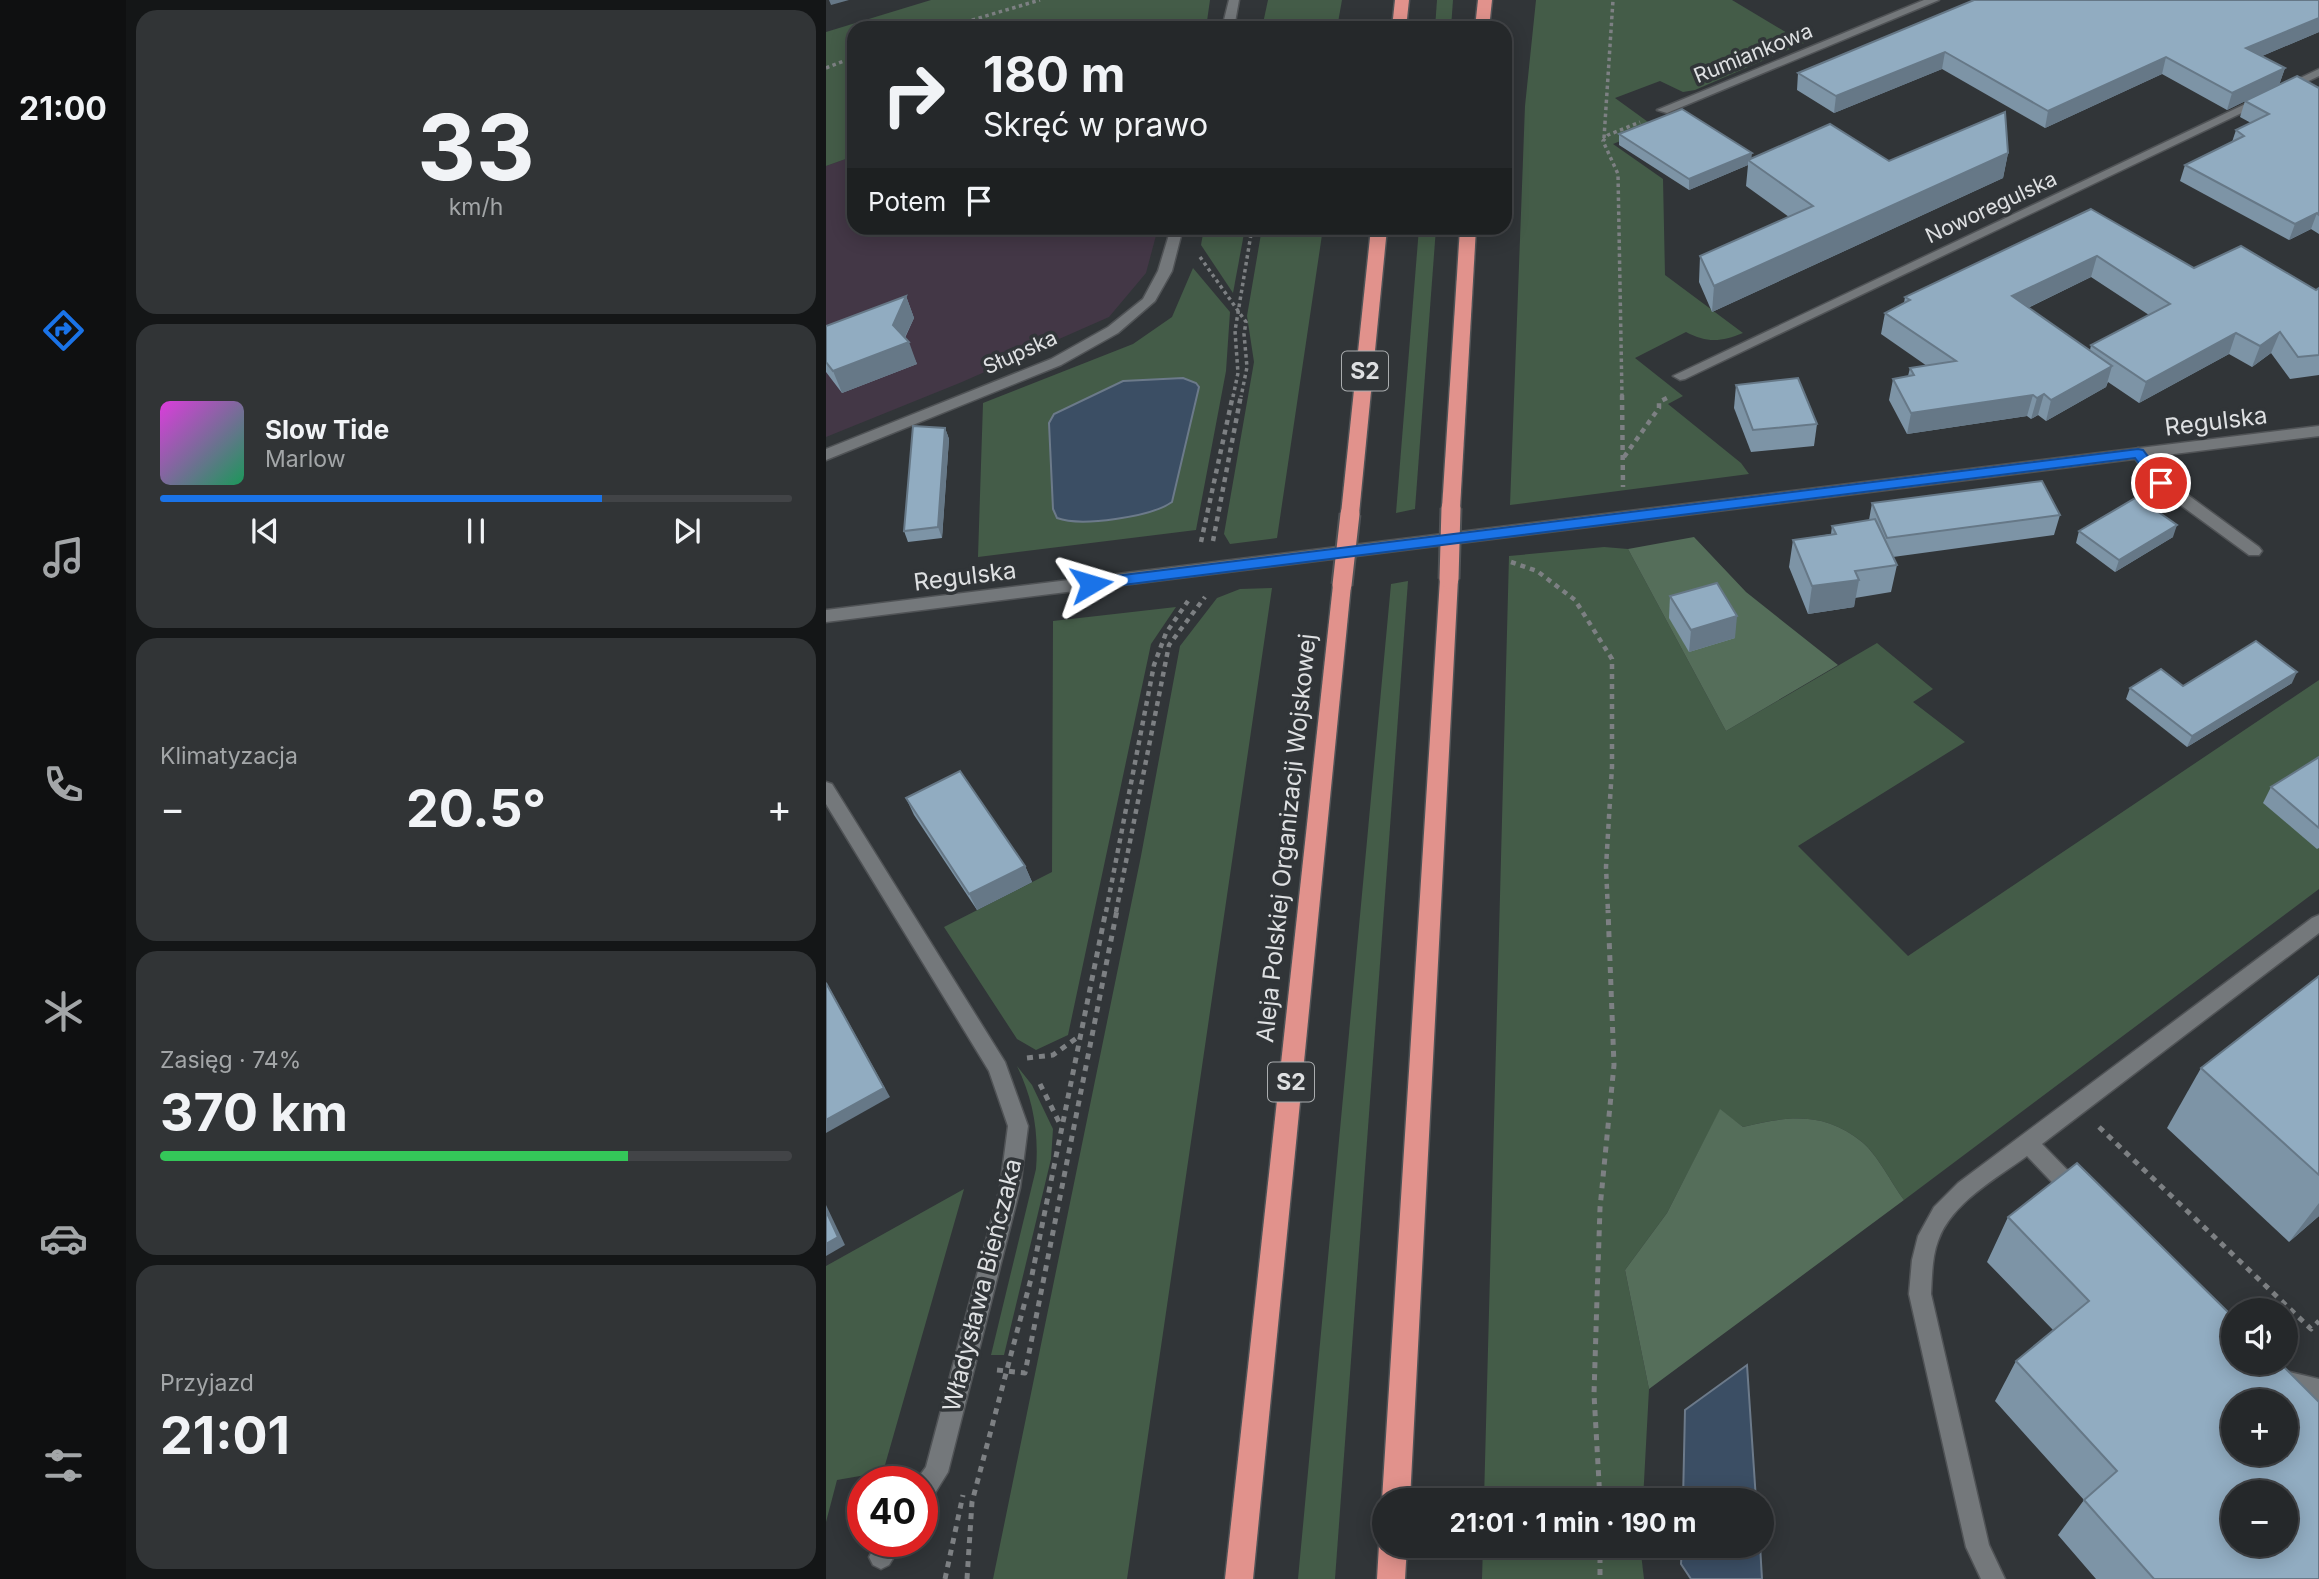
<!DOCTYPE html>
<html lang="pl">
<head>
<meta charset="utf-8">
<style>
	body { margin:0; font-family:Inter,sans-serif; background:#313436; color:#f1f3f6; height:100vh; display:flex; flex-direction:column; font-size:26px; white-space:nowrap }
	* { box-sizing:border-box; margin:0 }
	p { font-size:23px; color:#a3a6a8 }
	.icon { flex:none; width:38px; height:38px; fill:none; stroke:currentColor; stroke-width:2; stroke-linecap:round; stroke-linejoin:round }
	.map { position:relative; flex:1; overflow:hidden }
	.details { display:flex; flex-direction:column; gap:10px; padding:10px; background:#141617; width:700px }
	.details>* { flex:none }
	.banner { position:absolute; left:21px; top:21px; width:665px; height:214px; border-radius:21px; box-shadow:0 4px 18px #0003,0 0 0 2px #424447; background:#25282a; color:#f1f3f6; overflow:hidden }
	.tools { position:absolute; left:1395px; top:1298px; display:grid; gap:14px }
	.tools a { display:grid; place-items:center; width:77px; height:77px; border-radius:50%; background:#25282a; box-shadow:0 4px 18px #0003,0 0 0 2px #424447; font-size:35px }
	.speed { position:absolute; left:21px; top:1466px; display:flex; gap:14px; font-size:35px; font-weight:700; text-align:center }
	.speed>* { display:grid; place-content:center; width:91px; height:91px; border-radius:50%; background:#25282a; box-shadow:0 4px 18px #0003,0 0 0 2px #424447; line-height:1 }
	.speed .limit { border:10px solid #d22; background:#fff; color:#111 }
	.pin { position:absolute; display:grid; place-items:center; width:60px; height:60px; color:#fff; margin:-30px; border:4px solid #fff; border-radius:50%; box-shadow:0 2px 7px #0007 }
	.me { position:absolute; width:77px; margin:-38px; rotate:83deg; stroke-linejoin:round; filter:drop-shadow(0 0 5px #0008) }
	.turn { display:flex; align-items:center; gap:24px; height:147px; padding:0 21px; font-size:32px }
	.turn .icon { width:91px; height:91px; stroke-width:2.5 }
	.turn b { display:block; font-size:49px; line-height:60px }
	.then { display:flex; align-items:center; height:66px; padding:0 21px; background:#0003; gap:14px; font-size:26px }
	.big { font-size:52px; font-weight:700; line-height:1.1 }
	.details .tile { flex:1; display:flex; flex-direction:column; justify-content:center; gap:10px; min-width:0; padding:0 24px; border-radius:21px; background:#313436 }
	.details .dial { align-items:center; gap:0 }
	.dial b { font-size:91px; line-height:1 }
	.song { display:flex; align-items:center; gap:21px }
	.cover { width:84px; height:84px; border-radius:10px; background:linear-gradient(135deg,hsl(300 70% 55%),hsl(150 70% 35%)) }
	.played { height:7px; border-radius:4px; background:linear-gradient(90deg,#1a73e8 70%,#424447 70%) }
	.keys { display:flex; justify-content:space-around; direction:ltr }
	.heat { display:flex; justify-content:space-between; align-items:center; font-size:38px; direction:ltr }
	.charge { height:10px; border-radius:5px; background:linear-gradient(90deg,#34c759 74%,#424447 0) }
	.trip { position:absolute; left:546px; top:1488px; width:402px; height:70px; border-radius:35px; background:#25282a; box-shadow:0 4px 18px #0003,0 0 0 2px #424447; font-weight:700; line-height:70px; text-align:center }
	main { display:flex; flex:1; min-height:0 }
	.tab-bar { display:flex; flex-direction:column; width:126px; justify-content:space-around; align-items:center; background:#0f1011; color:#a3a6a8 }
	.tab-bar .icon { width:49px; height:49px }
	.tab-bar .on { color:#1a73e8 }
	.tab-bar b { font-size:32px; color:#f1f3f6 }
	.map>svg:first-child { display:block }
	.industrial { fill:#433746 }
	.green { fill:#445c48; fill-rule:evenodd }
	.forest { fill:#556e5a }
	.water { fill:#3b4e64; stroke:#6c7a8a; stroke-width:2 }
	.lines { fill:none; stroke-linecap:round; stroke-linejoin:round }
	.service-casing { stroke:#505356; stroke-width:3 }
	.minor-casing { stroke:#505356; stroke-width:3 }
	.tertiary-casing { stroke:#505356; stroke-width:3 }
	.motorway-casing { stroke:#505356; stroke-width:3 }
	.path-far2 { stroke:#7d8083; stroke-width:3.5; stroke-dasharray:3.5 3.5; stroke-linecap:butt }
	.path-far1 { stroke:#7d8083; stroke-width:4.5; stroke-dasharray:5 5; stroke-linecap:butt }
	.path { stroke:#7d8083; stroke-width:5; stroke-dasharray:6 6; stroke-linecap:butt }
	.service { fill:#74787b; fill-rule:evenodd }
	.minor { fill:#74787b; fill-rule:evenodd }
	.tertiary { fill:#74787b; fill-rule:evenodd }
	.motorway { fill:#e1928c; fill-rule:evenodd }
	.motorway-bridge-casing { stroke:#505356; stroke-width:23; stroke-linecap:butt }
	.motorway-bridge { stroke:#e1928c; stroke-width:19 }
	.wall { fill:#7d94a6; fill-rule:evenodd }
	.shaded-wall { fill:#667887 }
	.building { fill:#91acc1; stroke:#667887; stroke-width:2; fill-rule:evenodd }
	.route { fill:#1a73e8; stroke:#114b97; stroke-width:2 }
	.labels { text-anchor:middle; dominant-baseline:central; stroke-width:7; stroke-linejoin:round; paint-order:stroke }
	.far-street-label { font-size:21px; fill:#dee0e2; stroke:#313538 }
	.shield { fill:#313538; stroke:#aaadaf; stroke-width:2 }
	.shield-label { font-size:23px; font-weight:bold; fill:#dee0e2 }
	.street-label { font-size:24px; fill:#dee0e2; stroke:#313538 }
</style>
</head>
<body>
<main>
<nav class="tab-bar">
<b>21:00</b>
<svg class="icon on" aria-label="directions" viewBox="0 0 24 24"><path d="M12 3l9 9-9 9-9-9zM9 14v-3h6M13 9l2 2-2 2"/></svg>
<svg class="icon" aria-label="music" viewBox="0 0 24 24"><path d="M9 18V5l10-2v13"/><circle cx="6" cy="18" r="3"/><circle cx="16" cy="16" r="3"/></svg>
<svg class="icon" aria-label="phone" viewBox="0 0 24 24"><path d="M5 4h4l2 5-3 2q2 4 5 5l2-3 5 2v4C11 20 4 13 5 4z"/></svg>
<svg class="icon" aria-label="climate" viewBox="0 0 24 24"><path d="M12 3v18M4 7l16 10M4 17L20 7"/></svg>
<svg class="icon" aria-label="car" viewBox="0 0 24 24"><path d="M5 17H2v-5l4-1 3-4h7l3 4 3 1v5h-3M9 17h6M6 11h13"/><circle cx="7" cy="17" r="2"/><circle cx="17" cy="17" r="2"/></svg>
<svg class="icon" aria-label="filters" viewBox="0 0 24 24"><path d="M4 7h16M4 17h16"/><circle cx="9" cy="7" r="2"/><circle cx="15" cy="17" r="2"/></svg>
</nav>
<section class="details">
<div class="tile dial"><b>33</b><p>km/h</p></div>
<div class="tile">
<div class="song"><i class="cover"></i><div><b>Slow Tide</b><p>Marlow</p></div></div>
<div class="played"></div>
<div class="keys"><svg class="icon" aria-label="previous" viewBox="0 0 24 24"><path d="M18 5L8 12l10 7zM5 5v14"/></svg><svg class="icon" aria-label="pause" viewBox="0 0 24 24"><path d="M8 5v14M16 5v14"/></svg><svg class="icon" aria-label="next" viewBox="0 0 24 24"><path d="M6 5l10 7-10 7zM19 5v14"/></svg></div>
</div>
<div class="tile"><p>Klimatyzacja</p>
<div class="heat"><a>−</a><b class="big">20.5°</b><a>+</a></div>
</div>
<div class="tile"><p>Zasięg · 74%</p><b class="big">370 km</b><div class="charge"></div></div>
<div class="tile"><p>Przyjazd</p><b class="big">21:01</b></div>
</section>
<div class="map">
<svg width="1493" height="1579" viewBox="0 0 1493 1579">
	<rect width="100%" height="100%" fill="#313538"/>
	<polygon class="industrial" points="28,156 28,228 332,228 320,273 283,317 136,382 0,437 0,166"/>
	<g class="green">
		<polygon points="105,0 384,0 380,28 28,28 28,156 0,166 0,32"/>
		<polygon points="442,0 516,0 511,28 436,28"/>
		<polygon points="611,0 627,0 625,28 609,28"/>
		<path d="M710 0H906L978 43 869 90 857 92 834 81 789 98 829 127 787 144 837 179 839 275 917 333C895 342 881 343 860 332L809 358 857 396 842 404 915 463 923 474 684 505 699 106Z"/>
		<polygon points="378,228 419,228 407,293 375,245"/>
		<polygon points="436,228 497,228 451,538 404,544 398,534 428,362 421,316"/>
		<polygon points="593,228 610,228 589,509 570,513"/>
		<path d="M367 268 404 312 400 371 370 530 152 557 157 403 307 344 346 317ZM357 378 370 383 228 414 297 381Z"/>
		<path d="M778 547 802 549 900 731 1051 643 1107 689 1087 702 1139 742 972 846 1082 956 1493 680V889L1078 1200C1066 1184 1051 1154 1036 1142 998 1111 961 1116 917 1127L894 1110 841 1213 799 1270 823 1389 817 1500H658L683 556Z"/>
		<polygon points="582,581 509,1579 472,1579 565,584"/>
		<polygon points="446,588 301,1579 167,1579 315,856 354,646 391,598 414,589"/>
		<polygon points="350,607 325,644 242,1035 210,1050 191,1039 118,927 226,872 227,621"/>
		<path d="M191 1066 206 1085 227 1129 225 1159 178 1355H165L210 1169C213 1132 207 1099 191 1066Z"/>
		<polygon points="138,1189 57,1472 11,1480 0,1522 0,1266"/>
		<polygon points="657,1545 814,1545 818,1579 656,1579"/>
	</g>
	<g class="forest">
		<polygon points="868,537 920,592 1012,665 900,731 802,549"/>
		<path d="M894 1109 917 1127C962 1116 998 1111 1036 1142 1051 1154 1066 1184 1078 1200L823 1389 799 1270 841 1213Z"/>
	</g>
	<g class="water">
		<path d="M357 378 370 383 373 387 346 502C325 517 255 527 231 518L227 509 223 423 228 414 297 381Z"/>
		<polygon points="921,1365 930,1500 857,1500 859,1410"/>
		<polygon points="856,1545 934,1545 936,1579 865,1579 855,1564"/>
	</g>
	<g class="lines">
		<defs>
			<polygon id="service" points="1312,448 1317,450 1340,479 1433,547 1436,551 1433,555 1423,555 1330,487 1305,453"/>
			<g id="minor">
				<polygon points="403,0 413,0 408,28 396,28"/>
				<polygon points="1098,0 1113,0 841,113 831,110"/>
				<polygon points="1493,69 1493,76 859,379 854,380 847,376"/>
				<polygon points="345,228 357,228 346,271 329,301 292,333 235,365 0,460 0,449 225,359 282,327 317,299 332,271"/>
				<polygon points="0,782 6,784 179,1062 202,1126 194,1188 122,1472 104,1501 96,1505 96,1482 89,1482 100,1467 174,1188 182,1126 163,1071 0,804"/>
				<path d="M1493 915V933L1216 1144 1258 1187 1261 1194 1258 1201 1251 1204 1244 1201 1201 1156C1171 1178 1125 1203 1112 1241 1106 1257 1106 1276 1105 1294L1163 1545 1179 1579H1155L1140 1547 1083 1294 1086 1260 1092 1236 1108 1207 1132 1183 1486 918Z"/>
				<path d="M1414 1363H1443L1451 1369 1493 1379V1401C1467 1395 1426 1392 1414 1363Z"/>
				<polygon points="51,1542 77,1542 63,1565 55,1569 47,1565 43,1557"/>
			</g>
			<polygon id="tertiary" points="1493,426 1493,436 0,622 0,610"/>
			<g id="motorway">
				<polygon points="569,0 583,0 580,28 566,28"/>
				<polygon points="652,0 666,0 663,28 649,28"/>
				<polygon points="545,228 561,228 533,514 530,518 518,518 515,514"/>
				<polygon points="634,228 650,228 634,508 631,512 619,512 616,508"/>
				<polygon points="623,572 630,574 632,579 584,1500 558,1500 558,1505 556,1500 614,579 616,574"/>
				<polygon points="516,578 523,580 525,585 427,1579 399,1579 507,585 509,580"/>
				<polygon points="558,1534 558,1545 581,1545 579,1579 551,1579 553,1545"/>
			</g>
		</defs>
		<use href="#service" class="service-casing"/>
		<use href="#minor" class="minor-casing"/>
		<use href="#tertiary" class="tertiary-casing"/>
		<use href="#motorway" class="motorway-casing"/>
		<g class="path-far2">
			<polyline points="119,28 214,0"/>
			<polyline points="0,68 28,57"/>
			<polyline points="778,138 787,0"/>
			<polyline points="374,257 420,322 418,334 421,367 415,397"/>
			<polyline points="407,397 412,373 409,331 426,228"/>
			<polyline points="796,397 792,174 777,141 782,135 814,122"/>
		</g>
		<g class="path-far1">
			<polyline points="796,395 797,487"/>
			<polyline points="798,457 833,408 833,402 841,398"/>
			<polyline points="387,541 415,395"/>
			<polyline points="375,542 407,395"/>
			<polyline points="685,562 711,571 749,600 786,659 786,767 780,867 782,912"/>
			<polyline points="280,912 328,665 340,633 362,601"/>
			<polyline points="290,912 343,645 379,597"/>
		</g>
		<g class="path">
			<polyline points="201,1058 227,1055 255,1035"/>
			<polyline points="214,1084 235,1126"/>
			<polyline points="1273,1127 1485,1329 1493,1321"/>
			<polyline points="171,1370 199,1373 291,910"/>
			<polyline points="774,1500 768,1394 771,1298 774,1208 788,1065 782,910"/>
			<polyline points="774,1545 774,1579"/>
			<polyline points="119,1579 137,1495"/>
			<polyline points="141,1579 146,1502 206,1275 280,910"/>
		</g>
		<use href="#service" class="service"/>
		<use href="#minor" class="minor"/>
		<use href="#tertiary" class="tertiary"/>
		<use href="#motorway" class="motorway"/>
		<defs>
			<g id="motorway-bridge">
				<polyline points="623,579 625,508"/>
				<polyline points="516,585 524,514"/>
			</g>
		</defs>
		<use href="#motorway-bridge" class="motorway-bridge-casing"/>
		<use href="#motorway-bridge" class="motorway-bridge"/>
	</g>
	<g class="wall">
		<polygon points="1493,0 1493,32 1436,56 1459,68 1453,85 1493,88 1493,234 1485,229 1463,240 1354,181 1359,165 1406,142 1410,130 1425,123 1414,117 1419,101 1401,110 1336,74 1219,128 1116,69 1008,113 971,90 972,73"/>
		<polygon points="793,134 925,159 1063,161 1182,153 1177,178 886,312 873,282 874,256 963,217 920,186 922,165 863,190 793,145"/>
		<path d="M1265 209 1368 268 1490 290 1493 288V375L1464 379 1445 353 1426 367 1403 354 1313 403 1282 382 1280 387 1220 421 1212 415 1205 419 1201 416 1081 434 1063 400 1067 379 1082 376 1084 368 1101 366 1055 334 1059 313 1078 303 1079 297ZM1265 277 1323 315 1265 345 1264 350 1202 308Z"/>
		<polygon points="80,296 88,318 79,338 91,364 16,393 0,372 0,326"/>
		<polygon points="910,385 991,424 988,446 925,452 908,408"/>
		<polygon points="119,428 123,439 116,538 82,542 78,531"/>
		<polygon points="1046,503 1234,515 1228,535 1067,557 1071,565 1065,592 1029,598 1028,607 982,614 963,567 967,540 1005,534 1006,526 1043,520"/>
		<polygon points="1253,531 1347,537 1289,572 1250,543"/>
		<polygon points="844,596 909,638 863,652 843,618"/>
		<polygon points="1466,683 1361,747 1300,699 1304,688"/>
		<polygon points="1493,757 1493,848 1491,849 1437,803 1445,787"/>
		<polygon points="80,798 199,866 206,882 151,910 88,815"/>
		<polygon points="1493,976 1493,1216 1463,1242 1341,1128 1375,1068"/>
		<polygon points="1251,1163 1493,1579 1270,1579 1232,1535 1258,1500 1169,1401 1190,1361 1227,1330 1161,1262 1182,1217"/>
	</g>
	<g class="shaded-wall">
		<polygon points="3,0 23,0 5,5"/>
		<polygon points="1493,18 1493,32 1415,65 1420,48"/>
		<polygon points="1119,52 1116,69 1008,113 1010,96"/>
		<polygon points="1340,57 1336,74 1219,128 1222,111"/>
		<polygon points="1459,68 1453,85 1401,110 1406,93"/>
		<polygon points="926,153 925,162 922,160 922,165 863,190 863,179"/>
		<polygon points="1182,153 1177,178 886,312 888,286"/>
		<polygon points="1491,213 1485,229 1463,240 1469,224"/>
		<polygon points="1271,256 1265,277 1181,318 1186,296"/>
		<polygon points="80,296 88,318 75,345 83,342 91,364 16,393 7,371 67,325"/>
		<polygon points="1454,332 1445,353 1426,367 1434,346"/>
		<polygon points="1410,333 1403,354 1313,403 1320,382"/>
		<polygon points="1286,366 1280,387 1220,421 1225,400"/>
		<polygon points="1218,394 1212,415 1205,419 1211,398"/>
		<polygon points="1207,395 1201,416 1081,434 1085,413"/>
		<polygon points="119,428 123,439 116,538 112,527"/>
		<polygon points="1351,525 1347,537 1289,572 1293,560"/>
		<polygon points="1033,580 1028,607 982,614 986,586"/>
		<polygon points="911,616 909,638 863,652 865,630"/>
		<polygon points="1471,672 1466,683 1361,747 1366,736"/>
		<polygon points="199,866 206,882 151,910 143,894"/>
		<polygon points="0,982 64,1097 0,1133"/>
		<polygon points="1493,1203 1493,1216 1463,1242"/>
		<polygon points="0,1205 19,1245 0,1256"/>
	</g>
	<g class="building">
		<polygon points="1148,0 1493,0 1493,18 1420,48 1459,68 1406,93 1340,57 1222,111 1119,52 1010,96 972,73"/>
		<polygon points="1471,76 1493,88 1493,215 1491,213 1469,224 1359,165 1418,136 1410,130 1443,114 1419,101"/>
		<polygon points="856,109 926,153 863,179 793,134"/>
		<polygon points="1179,112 1182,153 888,286 874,256 987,206 922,160 1004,124 1063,161"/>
		<polygon points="1265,209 1368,268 1415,246 1490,290 1493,288 1493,355 1472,357 1454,332 1434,346 1410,333 1320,382 1265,345 1344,304 1271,256 1186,296 1286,366 1225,400 1218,394 1211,398 1207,395 1085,413 1067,379 1088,375 1084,368 1130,361 1059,313 1084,300 1079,297"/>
		<polygon points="80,296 67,325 83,342 7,371 0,362 0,326"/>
		<polygon points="972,378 991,424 927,430 910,385"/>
		<polygon points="87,426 119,428 112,527 78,531"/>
		<polygon points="1216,481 1234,515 1061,538 1046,503"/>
		<polygon points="1311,497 1351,525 1293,560 1253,531"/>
		<polygon points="1049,519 1071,565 1029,571 1033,580 986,586 967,540 1010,534 1006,526"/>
		<polygon points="891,583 911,616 865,630 844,596"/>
		<polygon points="1430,641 1471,672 1366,736 1304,688 1335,669 1357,686"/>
		<polygon points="1493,757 1493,828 1445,787"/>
		<polygon points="134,771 199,866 143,894 80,798"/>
		<polygon points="1493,976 1493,1175 1375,1068"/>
		<polygon points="0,983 58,1088 0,1120"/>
		<path d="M1251 1163 1407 1317V1363H1454L1493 1402V1579H1328L1258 1500 1291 1471 1190 1361 1263 1301 1182 1217ZM1407 1402H1460V1454H1407ZM1407 1493H1460V1545H1407Z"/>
		<polygon points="0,1211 12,1237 0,1244"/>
	</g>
	<polygon class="route" points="1312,449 1317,450 1340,480 1340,486 1330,486 1309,458 265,589 258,584 265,579"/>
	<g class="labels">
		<g class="far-street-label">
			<text transform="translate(927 53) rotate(-22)">Rumiankowa</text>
			<text transform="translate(1165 207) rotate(-25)">Noworegulska</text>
			<text transform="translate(194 352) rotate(-24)">Słupska</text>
		</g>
		<g class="shield">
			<rect x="516" y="351.5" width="46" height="39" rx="5"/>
			<rect x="442" y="1062.5" width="46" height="39" rx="5"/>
		</g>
		<g class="shield-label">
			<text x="539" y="371">S2</text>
			<text x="465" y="1082">S2</text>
		</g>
		<g class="street-label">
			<text transform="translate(1390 421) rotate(-7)">Regulska</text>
			<text transform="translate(139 576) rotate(-7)">Regulska</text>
			<text transform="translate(460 838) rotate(-84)">Aleja Polskiej Organizacji Wojskowej</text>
			<text transform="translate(156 1285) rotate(-76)">Władysława Bieńczaka</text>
		</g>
	</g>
</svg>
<div class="tools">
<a><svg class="icon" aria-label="sound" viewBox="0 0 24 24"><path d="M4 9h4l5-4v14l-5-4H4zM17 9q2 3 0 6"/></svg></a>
<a>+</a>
<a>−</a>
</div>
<div class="speed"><div class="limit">40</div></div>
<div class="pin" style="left:1335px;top:483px;background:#d93025"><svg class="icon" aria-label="arrive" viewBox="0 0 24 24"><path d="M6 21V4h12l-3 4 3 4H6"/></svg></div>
<svg class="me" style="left:265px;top:584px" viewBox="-20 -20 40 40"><path d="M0-17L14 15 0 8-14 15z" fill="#1a73e8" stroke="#fff" stroke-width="4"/></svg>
<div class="trip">21:01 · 1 min · 190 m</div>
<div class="banner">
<div class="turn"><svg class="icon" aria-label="right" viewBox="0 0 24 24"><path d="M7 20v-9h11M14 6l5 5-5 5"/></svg><div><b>180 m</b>Skręć w prawo</div></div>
<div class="then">Potem<svg class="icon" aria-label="arrive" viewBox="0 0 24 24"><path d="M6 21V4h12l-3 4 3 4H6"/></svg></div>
</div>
</div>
</main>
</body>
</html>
